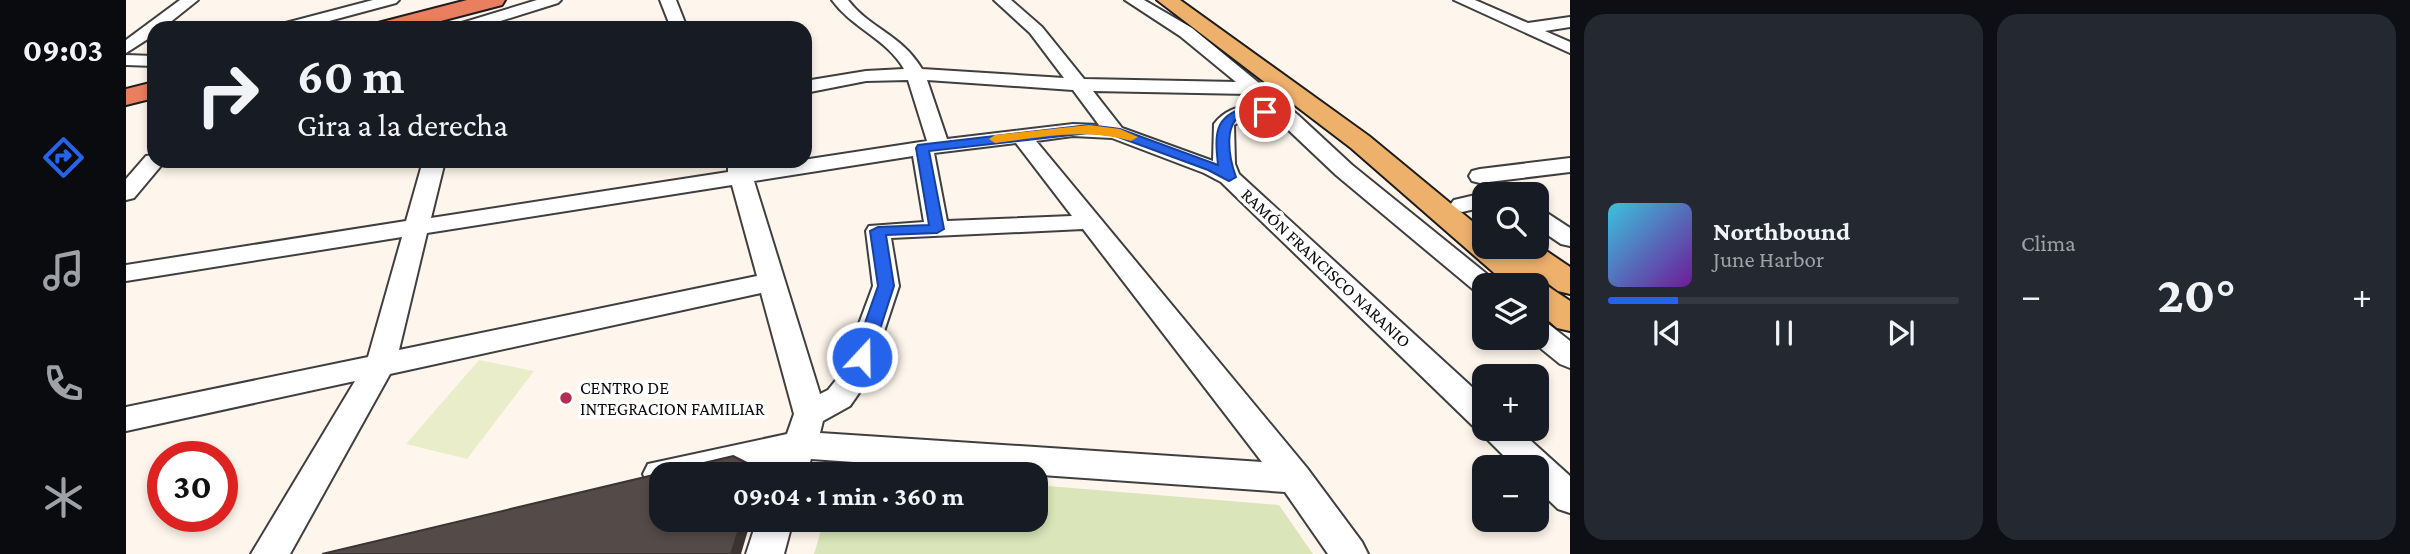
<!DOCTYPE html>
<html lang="es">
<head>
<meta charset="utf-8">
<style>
	body { margin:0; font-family:"Crimson Pro",serif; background:#242831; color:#f1f3f6; height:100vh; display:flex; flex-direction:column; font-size:26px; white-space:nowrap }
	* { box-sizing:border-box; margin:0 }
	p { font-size:23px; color:#9ea1a6 }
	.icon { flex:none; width:38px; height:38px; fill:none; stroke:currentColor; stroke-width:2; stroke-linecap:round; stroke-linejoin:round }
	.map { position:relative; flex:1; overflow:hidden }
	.side { display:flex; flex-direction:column; gap:14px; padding:14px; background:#0d0f14; width:840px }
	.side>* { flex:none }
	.top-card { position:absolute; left:21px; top:21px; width:665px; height:147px; border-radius:21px; box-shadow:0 4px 10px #0003; background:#171b24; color:#f1f3f6; overflow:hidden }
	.fabs { position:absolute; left:1346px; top:182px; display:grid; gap:14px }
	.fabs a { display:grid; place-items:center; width:77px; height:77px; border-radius:14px; background:#171b24; box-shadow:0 4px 10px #0003; font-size:35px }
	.speed { position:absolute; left:21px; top:441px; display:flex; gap:14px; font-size:35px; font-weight:700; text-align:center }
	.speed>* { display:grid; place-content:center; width:91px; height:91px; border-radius:50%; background:#171b24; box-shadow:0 4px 10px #0003; line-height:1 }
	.speed .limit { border:10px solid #d22; background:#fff; color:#111 }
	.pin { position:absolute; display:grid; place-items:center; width:60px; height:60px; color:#fff; margin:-30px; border:4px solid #fff; border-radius:50%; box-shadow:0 2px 7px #0007 }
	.me { position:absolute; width:77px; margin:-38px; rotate:21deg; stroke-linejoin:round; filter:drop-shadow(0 0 5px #0008) }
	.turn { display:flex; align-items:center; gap:24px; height:147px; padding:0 35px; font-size:32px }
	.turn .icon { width:91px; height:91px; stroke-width:2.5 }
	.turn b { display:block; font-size:49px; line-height:60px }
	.big { font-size:52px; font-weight:700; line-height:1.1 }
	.side .card { flex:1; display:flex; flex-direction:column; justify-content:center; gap:10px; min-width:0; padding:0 24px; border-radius:21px; background:#242831 }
	.song { display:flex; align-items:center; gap:21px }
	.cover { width:84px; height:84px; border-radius:10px; background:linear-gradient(135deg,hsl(190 70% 55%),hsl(280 70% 35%)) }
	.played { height:7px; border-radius:4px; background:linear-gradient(90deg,#2563eb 20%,#363941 20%) }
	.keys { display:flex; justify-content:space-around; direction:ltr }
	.heat { display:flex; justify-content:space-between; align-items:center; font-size:38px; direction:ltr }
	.side .tiles { flex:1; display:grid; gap:14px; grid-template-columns:repeat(2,1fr) }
	.trip { position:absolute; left:523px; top:462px; width:399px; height:70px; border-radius:21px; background:#171b24; box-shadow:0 4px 10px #0003; font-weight:700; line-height:70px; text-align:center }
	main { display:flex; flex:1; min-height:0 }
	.tabs { display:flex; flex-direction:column; width:126px; justify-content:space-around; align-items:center; background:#090b0e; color:#9ea1a6 }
	.tabs .icon { width:49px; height:49px }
	.tabs .current { color:#2563eb }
	.tabs b { font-size:32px; color:#f1f3f6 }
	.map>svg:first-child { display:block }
	.green { fill:#dae5b9 }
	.pitch { fill:#e9edca }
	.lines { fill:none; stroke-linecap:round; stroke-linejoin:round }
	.minor-casing { stroke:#3f3f3f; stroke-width:4 }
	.major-casing { stroke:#1d1d1d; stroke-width:4 }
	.highway-casing { stroke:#1d1d1d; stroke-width:4 }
	.minor { fill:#fff; fill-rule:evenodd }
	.major { fill:#eeb16c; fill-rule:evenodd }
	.highway { fill:#e97f5f; fill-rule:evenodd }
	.shaded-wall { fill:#3b3433 }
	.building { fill:#544b49; stroke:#3b3433; stroke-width:2 }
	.route { fill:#2563eb; stroke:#184099; stroke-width:2 }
	.slow { fill:#f59e0b }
	.poi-dot { fill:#b12f52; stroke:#fff; stroke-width:2.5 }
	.labels { text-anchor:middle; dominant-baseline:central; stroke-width:7; stroke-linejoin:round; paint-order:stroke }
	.street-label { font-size:18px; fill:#0c0c0c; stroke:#fff }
	.poi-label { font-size:18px; fill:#0c0c0c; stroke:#fff; text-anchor:start }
</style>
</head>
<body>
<main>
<nav class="tabs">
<b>09:03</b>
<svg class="icon current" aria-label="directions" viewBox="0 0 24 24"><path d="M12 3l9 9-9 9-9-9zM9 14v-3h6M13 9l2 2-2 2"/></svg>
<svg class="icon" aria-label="music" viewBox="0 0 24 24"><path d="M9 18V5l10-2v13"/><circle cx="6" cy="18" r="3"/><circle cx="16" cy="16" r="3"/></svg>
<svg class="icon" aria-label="phone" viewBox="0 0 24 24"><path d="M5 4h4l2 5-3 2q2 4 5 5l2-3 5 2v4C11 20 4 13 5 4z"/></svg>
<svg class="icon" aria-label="climate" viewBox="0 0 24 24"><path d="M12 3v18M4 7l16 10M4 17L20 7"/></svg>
</nav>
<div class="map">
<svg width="1444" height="554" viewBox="0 0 1444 554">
	<rect width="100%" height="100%" fill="#fef6ec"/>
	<polygon class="green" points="910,485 1153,505 1187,554 688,554 698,520 910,520"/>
	<polygon class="pitch" points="353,360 408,371 341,459 280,444"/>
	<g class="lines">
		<defs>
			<g id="minor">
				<polygon points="54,0 72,0 37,28 28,28 28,35 0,53 0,40"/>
				<polygon points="247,0 273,0 270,3 177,28 150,28 152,25"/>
				<polygon points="411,0 435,0 432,3 352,28 327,28 329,25"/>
				<polygon points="534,0 550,0 561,28 545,28"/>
				<path d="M706 0H722C744 29 775 34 796 69L938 78 904 33 868 0H885L916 27 958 79 1110 82 1054 36 999 0H1018L1066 28 1172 115 1226 165 1367 279 1371 285H1358V294L1349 291 1210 175 1154 122 1121 118 1108 125 1109 164 1113 174 1358 398V429H1392L1444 476V513L1432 509 1410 488V467H1389L1360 438 1355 428 1347 426 1095 182 1078 173 986 138 947 136 910 141 1181 468 1236 542 1242 554H1202L1159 492 685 459 680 474H646L650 463 599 474H536V488L522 484 517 474 522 464 661 434 668 414 635 293 264 374 164 554H125L229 381 0 431V407L242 357 276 237 0 281V265L280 221 297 161H319L305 218 602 172V161H620L624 168 801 141 782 80 740 81 679 93V81L740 71 778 69C761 39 726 28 706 0ZM801 80 947 90 973 125 947 124 821 139ZM967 91 1123 94 1137 106C1118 104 1100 108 1088 124L1087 161 996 128ZM890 143 946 216 821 221 808 153ZM787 156 798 222 743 226 740 231 747 286 714 375 702 390 694 394 628 181ZM606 185 631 276 273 350 301 233ZM957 229 1136 462 694 433 697 421 724 406 742 380 773 286 765 238Z"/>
				<polygon points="1328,0 1349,0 1402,23 1444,17 1444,27 1419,31 1444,42 1444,53"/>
				<polygon points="0,55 28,56 28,66 0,65"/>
				<polygon points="28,155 28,161 39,161 8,198 0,200 0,179 20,156"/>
				<polygon points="1444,158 1444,172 1354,183 1346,181 1343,176 1346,171 1354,169"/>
				<polygon points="1358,193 1363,194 1358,194 1358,207 1336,212 1328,210 1324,205 1328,200"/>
				<polygon points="1410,209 1418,211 1444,228 1444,246 1435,244 1410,227"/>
				<polygon points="1410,319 1420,322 1444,341 1444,368 1434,364 1402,338 1410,338"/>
				<polygon points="631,520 667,520 658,554 620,554"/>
			</g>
			<polygon id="major" points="1031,0 1054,0 1243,136 1358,231 1358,247 1410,247 1410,244 1444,267 1444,294 1432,291 1412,276 1417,283 1444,301 1444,331 1431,328 1410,310 1410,285 1382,285 1225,148"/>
			<g id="highway">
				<polygon points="341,0 379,0 376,5 288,28 248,28 252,23"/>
				<polygon points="28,82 28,98 0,105 0,89"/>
			</g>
		</defs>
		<use href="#minor" class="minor-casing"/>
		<use href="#major" class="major-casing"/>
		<use href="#highway" class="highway-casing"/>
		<use href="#minor" class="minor"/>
		<use href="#major" class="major"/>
		<use href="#highway" class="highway"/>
	</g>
	<polygon class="shaded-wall" points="616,520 625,520 615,554 605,554"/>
	<polygon class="building" points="607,456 625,465 627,474 536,474 536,520 616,520 605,554 196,554"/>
	<path class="route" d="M1121 107 1139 108 1145 112C1138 117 1132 114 1123 114 1095 116 1103 158 1110 177L1103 181 1082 170 987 135 963 133 803 151 818 229 811 233 760 235 768 286 745 357 742 362H729L727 357 752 286 744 231 752 227 803 225 790 148 792 145 963 125 994 129 1092 165C1089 135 1087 116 1121 107Z"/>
	<path class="slow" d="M963 125 994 129 1012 137 1005 141C957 128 919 137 869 143L863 139 869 135Z"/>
	<circle class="poi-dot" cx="440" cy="398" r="7"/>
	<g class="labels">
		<g class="street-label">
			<text transform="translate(1200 268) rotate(43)">RAMÓN FRANCISCO NARANIO</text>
		</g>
		<g class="poi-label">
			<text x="454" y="388">CENTRO DE<tspan x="454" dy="21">INTEGRACION FAMILIAR</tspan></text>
		</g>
	</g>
</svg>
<div class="fabs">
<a><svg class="icon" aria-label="search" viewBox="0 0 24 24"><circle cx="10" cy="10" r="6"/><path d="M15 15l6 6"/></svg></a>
<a><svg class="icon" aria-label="layers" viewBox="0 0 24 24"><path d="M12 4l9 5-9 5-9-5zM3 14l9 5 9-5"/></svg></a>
<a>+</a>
<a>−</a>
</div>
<div class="speed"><div class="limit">30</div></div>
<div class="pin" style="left:1139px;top:112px;background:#d93025"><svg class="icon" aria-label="arrive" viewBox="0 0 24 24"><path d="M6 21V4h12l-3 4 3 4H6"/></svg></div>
<svg class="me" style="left:736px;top:357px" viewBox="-20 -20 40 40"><circle r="17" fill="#2563eb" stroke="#fff" stroke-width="3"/><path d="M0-11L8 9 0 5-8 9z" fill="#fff"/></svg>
<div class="trip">09:04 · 1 min · 360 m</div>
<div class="top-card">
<div class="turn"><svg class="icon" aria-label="right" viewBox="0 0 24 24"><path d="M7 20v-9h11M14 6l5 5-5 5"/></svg><div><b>60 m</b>Gira a la derecha</div></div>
</div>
</div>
<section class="side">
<div class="tiles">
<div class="card">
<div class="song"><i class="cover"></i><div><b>Northbound</b><p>June Harbor</p></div></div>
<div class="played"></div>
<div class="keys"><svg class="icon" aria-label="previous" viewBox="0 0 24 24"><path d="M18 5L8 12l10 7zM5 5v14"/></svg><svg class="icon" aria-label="pause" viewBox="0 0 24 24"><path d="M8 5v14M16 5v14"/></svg><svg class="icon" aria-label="next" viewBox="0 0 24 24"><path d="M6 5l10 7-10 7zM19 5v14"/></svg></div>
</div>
<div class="card"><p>Clima</p>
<div class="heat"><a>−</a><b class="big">20°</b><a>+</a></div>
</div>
</div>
</section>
</main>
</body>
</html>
